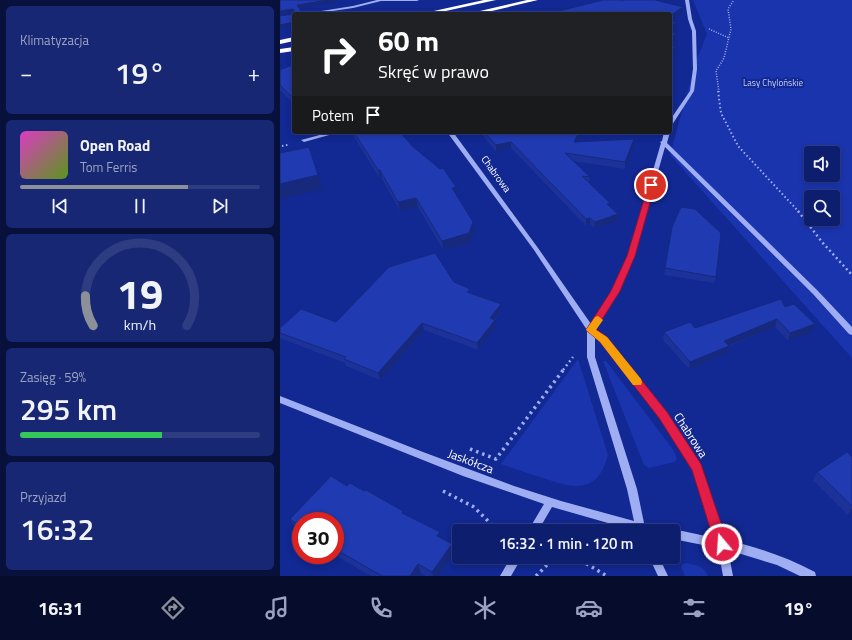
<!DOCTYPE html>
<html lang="pl">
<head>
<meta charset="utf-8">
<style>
	body { margin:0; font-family:"Titillium Web",sans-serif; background:#172773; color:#f1f3f6; height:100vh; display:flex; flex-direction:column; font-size:15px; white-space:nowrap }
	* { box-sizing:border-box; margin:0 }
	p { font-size:13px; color:#9ba2c2 }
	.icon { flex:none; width:22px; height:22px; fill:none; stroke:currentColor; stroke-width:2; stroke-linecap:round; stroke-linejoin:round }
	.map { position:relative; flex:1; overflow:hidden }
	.drawer { display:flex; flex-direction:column; gap:6px; padding:6px; background:#08103c; width:280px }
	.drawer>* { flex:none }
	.guide { position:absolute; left:12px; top:12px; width:380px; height:122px; border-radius:4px; box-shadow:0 2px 6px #0003,0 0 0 1px #2e3c81; background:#202124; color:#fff; overflow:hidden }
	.tools { position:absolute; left:524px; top:146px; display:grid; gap:8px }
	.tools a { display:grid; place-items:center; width:36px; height:36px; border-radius:4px; background:#0e1e6e; box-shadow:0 2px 6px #0003,0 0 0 1px #2e3c81; font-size:20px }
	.speed { position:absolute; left:12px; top:512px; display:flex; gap:8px; font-size:20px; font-weight:700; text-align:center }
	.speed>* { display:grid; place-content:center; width:52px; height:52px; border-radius:50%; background:#0e1e6e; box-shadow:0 2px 6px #0003,0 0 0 1px #2e3c81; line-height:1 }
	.speed .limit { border:6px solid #d22; background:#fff; color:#111 }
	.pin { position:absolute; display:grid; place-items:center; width:34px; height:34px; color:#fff; margin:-17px; border:2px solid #fff; border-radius:50%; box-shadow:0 1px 4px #0007 }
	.me { position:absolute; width:44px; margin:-22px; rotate:342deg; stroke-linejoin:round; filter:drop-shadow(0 0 3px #0008) }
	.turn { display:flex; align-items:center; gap:14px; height:84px; padding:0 20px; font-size:18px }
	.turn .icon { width:52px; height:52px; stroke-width:2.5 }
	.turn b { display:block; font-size:28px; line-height:34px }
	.then { display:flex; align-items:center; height:38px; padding:0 20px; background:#0003; gap:8px; font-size:15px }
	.big { font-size:30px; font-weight:600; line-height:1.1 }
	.drawer .tile { flex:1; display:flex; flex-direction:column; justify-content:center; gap:6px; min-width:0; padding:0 14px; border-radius:6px; background:#172773 }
	.drawer .dial { align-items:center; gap:0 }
	.dial svg { height:104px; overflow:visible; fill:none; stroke:#2e3c81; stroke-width:7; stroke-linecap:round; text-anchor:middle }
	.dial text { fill:#f1f3f6; stroke:none }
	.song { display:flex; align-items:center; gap:12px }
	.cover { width:48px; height:48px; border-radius:6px; background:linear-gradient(135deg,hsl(310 70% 55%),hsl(90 70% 35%)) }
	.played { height:4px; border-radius:2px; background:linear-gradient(90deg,#8c9099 70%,#2e3c81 70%) }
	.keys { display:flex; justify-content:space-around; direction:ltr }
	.heat { display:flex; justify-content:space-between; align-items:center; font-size:22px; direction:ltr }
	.charge { height:6px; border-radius:3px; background:linear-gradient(90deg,#34c759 59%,#2e3c81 0) }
	.trip { position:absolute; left:172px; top:524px; width:228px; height:40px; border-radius:4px; background:#0e1e6e; box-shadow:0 2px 6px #0003,0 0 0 1px #2e3c81; font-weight:600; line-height:40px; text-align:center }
	.menu { display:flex; height:64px; justify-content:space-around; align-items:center; background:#060c2c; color:#9ba2c2 }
	.menu .icon { width:28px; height:28px }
	.menu .on { color:#8c9099 }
	.menu b { font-size:18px; color:#f1f3f6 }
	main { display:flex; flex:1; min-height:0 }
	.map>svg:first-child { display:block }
	.green { fill:#1a34ad; fill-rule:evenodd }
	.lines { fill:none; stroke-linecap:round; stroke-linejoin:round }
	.path-far3 { stroke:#9faef2; stroke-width:1.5; stroke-dasharray:1 1.5; stroke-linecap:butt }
	.path-far2 { stroke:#9faef2; stroke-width:2; stroke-dasharray:1.5 2.5; stroke-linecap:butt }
	.path-far1 { stroke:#9faef2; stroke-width:2.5; stroke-dasharray:2 3; stroke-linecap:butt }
	.path { stroke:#9faef2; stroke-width:3.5; stroke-dasharray:2.5 4; stroke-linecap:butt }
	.minor { fill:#9faef2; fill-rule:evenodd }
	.highway { fill:#fff; fill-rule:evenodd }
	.wall { fill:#1c3299 }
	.shaded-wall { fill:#16297d }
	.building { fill:#203ab2; stroke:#16297d }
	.route { fill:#e11d48; stroke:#92132f }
	.slow { fill:#f59e0b }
	.labels { text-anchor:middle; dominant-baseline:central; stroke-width:4; stroke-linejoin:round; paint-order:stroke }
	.far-park-label { font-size:9px; fill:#c7d1fd; stroke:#122892 }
	.street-label { font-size:10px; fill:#fff; stroke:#122892 }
	.near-street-label { font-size:12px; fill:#fff; stroke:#122892 }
</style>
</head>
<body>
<main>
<section class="drawer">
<div class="tile"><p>Klimatyzacja</p>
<div class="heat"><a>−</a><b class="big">19°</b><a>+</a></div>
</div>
<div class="tile">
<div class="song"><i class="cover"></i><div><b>Open Road</b><p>Tom Ferris</p></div></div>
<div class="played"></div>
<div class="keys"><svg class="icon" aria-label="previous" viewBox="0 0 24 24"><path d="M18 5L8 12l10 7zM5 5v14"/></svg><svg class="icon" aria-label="pause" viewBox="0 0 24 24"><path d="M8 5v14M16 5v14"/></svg><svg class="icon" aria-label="next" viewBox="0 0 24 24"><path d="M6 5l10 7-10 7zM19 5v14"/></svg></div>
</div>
<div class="tile dial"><svg viewBox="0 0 100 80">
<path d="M14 69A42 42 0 1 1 86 69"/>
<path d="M14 69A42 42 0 0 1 8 46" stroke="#8c9099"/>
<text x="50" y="56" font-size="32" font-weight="700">19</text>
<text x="50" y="72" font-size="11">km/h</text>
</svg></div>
<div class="tile"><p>Zasięg · 59%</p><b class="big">295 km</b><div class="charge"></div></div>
<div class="tile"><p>Przyjazd</p><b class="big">16:32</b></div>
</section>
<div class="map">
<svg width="572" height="576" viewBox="0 0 572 576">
	<rect width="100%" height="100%" fill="#122892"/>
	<g class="green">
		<path d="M413 0H572V358L390 155 416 61 427 34ZM531 153H553V175H531ZM531 197H553V219H531Z"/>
		<path d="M298 359 328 455C318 494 294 489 263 478 249 474 235 469 221 464Z"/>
		<polygon points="323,361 326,361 394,451 397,459 395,462 369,468 364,465"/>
		<path d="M407 563C416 565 424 566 428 576H405L401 567 403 564Z"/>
	</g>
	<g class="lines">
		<g class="path-far3">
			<polyline points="429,29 449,38"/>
			<polyline points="439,92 436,71 444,58 451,29 448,9 454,0"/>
		</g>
		<g class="path-far2">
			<polyline points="438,91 441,113 458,146 519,212"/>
			<polyline points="2,146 8,145"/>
		</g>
		<g class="path-far1">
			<polyline points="518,211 542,242 572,275"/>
			<polyline points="283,370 293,357"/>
		</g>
		<g class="path">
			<polyline points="190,449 216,459 284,369"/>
			<polyline points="163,491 194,507 218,531"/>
			<polyline points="275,557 300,560 327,576"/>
			<polyline points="256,576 275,557"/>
		</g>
		<g class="minor">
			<polygon points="97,0 139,0 137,1 101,1 73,8 32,14 22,14 73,6"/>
			<polygon points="405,0 409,0 412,19 416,31 417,69 414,91 392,125 390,126 390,120 410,91 413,69 412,31 408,19"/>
			<polygon points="51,132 60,132 24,142 21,140"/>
			<path d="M167 132H173L258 248 311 324 332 291 348 256 381 143 380 142 382 141 384 132H390L387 143 537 290 572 327V335L569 334 533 294 385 147 354 256 339 291 315 329 326 337 386 413 420 465 446 540C477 547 506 557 535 572L536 576H520L497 565 448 550 453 576H443L438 548 393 539V531H389L393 529 435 538 413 469 380 417 320 341 315 337V357L357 489 364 523 382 528 383 531H356L272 507 258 531H248L264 504 183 476 0 403V396L143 452 234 486 281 501 354 521 347 489 307 357V330L254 250Z"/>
			<polygon points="231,557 242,557 231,576 220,576"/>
			<polygon points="369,557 379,557 388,576 378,576"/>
		</g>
		<g class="highway">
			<polygon points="204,0 216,0 152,14 140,14"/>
			<polygon points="247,0 258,0 199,14 187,14"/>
			<polygon points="14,37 14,41 0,44 0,40"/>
			<polygon points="14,47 14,51 0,53 0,49"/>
		</g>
	</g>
	<g class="wall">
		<polygon points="14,64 14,104 0,90 0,70"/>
		<polygon points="71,132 120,132 177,196 193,222 195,231 190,243 163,250 138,207 120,211 102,179 100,179"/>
		<polygon points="200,132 302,132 297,142 354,145 345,169 293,161 310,177 309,183 330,207 338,214 337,221 314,228 310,224 306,226 231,148 216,152"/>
		<polygon points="392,227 436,277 434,283 384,275"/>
		<polygon points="191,293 221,304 221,310 215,320 216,326 198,350 144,330 100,380 66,366 65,363 0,338 0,328 56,322"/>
		<polygon points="505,307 532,332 508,341 495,327 449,346 447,353 409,369 383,340 384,332 415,328"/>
		<polygon points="572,457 572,512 568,515 533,480 537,472"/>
		<polygon points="67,486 160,532 161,538 172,544 174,552 158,576 146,576 141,573 139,576 91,576 55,555 55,521 21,521 21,533 15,528 10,519"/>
	</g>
	<g class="shaded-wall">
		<polygon points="48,0 56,0 57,2 18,8 17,5"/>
		<polygon points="403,7 402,12 390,21 390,16"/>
		<polygon points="13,9 14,13 0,15 0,11"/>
		<polygon points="14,22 14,26 0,29 0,25"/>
		<polygon points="397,23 396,28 390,30 390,25"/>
		<polygon points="395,31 395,35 397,34 397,40 390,42 390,37 391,32"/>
		<polygon points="396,48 395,53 390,55 390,50"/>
		<polygon points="299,132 302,132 294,148 294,142"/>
		<polygon points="354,139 354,145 345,169 345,162"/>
		<polygon points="231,142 231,148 216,152 216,145"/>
		<polygon points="98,170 100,170 102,179 100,179"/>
		<polygon points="38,175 43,189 0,199 0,184"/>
		<polygon points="176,187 177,196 173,198 172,188"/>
		<polygon points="136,198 138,207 120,211 118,202"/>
		<polygon points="338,214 337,221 314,228 315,222"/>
		<polygon points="310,218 310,224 306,226 306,219"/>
		<polygon points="193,222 195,231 190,243 163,250 162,241"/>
		<polygon points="221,304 221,310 212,323 215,320 216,326 198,350 197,343 210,318"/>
		<polygon points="497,319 495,327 442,348 444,341"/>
		<polygon points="142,323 144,330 100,380 98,373"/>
		<polygon points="535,324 532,332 508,341 510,333"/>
		<polygon points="449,346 447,353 409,369 410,362"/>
		<polygon points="572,508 572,512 568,515"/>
		<polygon points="160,532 162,541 157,536"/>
		<polygon points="172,544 174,552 158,576 153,576 152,572"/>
		<polygon points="138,564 141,573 139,576 130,576"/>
	</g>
	<g class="building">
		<polygon points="0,0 48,0 17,5 23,14 14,14 14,22 0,25 0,16 13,14 14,10 13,9 0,11"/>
		<polygon points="323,0 341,0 342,1 344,0 375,0 403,7 390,16 390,14 267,14"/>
		<polygon points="390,20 397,23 390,25"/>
		<polygon points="390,28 395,31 391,32 397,34 390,37"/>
		<polygon points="390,45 396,48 390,50"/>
		<polygon points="14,64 14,99 0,85 0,70"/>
		<polygon points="74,132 120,132 132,146 160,169 163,168 176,187 172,188 193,222 189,233 162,241 136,198 118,202 100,170 98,170"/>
		<polygon points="204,132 299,132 294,142 354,139 345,162 285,153 310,177 302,176 330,203 327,204 338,214 315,222 310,218 306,219 231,142 216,145"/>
		<polygon points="29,147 38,175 0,184 0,153"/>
		<polygon points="401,207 415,209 441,233 436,277 385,268 392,227"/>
		<polygon points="155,253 174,282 190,289 187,292 221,304 210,318 215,320 197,343 142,323 98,373 64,359 66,357 0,333 0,328 21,309 56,322 109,267"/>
		<polygon points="501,299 505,307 514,304 535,324 510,333 497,319 444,341 449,346 410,362 384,332 410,322 415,328"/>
		<polygon points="567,452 572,457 572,506 537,472"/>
		<polygon points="51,476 67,486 70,483 84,491 86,490 123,511 122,513 160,532 157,536 172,544 152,572 138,564 130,576 102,576 55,549 55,521 21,521 21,527 10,519"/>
	</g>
	<polygon class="route" points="369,183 375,185 355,256 340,291 316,329 327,337 387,412 421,464 448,544 447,549 442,551 437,549 435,544 412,470 379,418 320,342 306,330 331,291 347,256"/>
	<polygon class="slow" points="318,316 323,320 316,330 327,337 361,379 362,382 361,385 353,385 320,342 306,330 315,317"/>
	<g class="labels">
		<g class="far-park-label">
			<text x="493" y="82">Lasy Chylońskie</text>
		</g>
		<g class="street-label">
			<text transform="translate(216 174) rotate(54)">Chabrowa</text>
		</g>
		<g class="near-street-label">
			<text transform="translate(411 435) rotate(57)">Chabrowa</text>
			<text transform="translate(191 461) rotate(21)">Jaskółcza</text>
		</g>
	</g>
</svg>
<div class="tools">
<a><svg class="icon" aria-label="sound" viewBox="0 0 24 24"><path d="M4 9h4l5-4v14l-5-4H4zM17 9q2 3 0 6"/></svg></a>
<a><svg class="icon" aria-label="search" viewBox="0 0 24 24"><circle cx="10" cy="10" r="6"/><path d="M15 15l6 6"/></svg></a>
</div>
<div class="speed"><div class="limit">30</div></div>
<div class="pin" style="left:371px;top:185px;background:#d93025"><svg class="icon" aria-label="arrive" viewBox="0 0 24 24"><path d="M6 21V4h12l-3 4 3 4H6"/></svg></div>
<svg class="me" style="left:442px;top:544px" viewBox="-20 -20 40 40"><circle r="17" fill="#e11d48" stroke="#fff" stroke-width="3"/><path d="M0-11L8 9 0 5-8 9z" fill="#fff"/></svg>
<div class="trip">16:32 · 1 min · 120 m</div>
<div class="guide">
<div class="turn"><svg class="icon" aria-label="right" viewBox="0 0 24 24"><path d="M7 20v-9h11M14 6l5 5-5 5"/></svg><div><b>60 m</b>Skręć w prawo</div></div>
<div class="then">Potem<svg class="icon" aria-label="arrive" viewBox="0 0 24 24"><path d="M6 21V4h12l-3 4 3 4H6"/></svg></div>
</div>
</div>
</main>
<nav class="menu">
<b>16:31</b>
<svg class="icon on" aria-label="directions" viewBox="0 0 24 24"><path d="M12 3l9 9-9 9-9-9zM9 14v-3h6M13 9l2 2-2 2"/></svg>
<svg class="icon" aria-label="music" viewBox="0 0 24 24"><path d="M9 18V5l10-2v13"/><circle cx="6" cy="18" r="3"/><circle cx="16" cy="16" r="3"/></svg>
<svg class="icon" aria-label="phone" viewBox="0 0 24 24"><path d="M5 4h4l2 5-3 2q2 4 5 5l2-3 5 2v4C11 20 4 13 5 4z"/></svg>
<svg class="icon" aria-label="climate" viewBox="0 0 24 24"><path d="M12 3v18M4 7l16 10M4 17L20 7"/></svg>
<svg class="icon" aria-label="car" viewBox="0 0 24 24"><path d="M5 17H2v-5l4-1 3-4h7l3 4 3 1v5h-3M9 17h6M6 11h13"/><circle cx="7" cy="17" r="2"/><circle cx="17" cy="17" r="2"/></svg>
<svg class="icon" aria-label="filters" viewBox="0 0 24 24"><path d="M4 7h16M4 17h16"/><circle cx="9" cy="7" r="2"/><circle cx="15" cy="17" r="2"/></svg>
<b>19°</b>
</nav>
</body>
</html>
